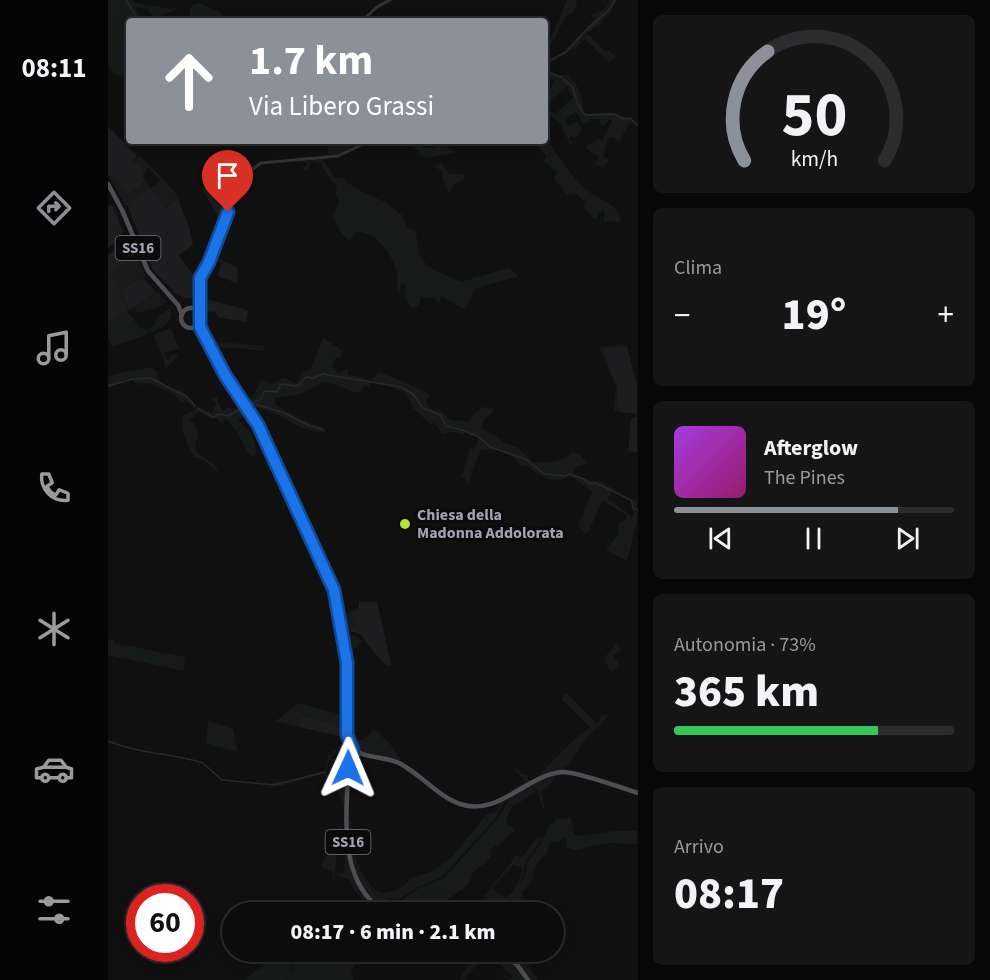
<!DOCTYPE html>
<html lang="it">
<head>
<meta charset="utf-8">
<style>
	body { margin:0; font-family:"Source Sans 3",sans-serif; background:#151516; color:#f1f3f6; height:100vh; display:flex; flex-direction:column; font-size:22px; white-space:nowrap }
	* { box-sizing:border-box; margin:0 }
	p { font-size:20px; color:#9a9b9d }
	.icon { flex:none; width:33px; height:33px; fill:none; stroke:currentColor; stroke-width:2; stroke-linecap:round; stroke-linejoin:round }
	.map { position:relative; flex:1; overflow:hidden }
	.panel { display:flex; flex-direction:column; gap:15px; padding:15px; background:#070707; width:352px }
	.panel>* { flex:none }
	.banner { position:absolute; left:18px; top:18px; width:422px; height:126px; border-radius:6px; box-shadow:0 3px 15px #0003,0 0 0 2px #2c2c2e; background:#8c9099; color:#fff; overflow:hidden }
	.speed { position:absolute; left:18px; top:884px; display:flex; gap:12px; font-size:30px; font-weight:700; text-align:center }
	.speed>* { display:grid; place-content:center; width:78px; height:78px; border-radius:50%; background:#0c0c0d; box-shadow:0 3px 15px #0003,0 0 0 2px #2c2c2e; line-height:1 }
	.speed .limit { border:9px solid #d22; background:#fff; color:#111 }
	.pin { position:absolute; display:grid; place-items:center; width:51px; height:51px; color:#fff; margin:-62px -26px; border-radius:50% 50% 50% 0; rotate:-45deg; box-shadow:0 0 6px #0007 }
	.pin .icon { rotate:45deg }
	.me { position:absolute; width:66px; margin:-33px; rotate:1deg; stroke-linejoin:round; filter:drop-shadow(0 0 4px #0008) }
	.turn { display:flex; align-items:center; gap:21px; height:126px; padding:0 24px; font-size:27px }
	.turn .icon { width:78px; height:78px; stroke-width:2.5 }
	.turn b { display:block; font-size:42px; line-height:51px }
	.big { font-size:45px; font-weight:800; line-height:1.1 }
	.panel .tile { flex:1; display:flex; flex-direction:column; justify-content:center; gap:9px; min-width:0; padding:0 21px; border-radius:9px; background:#151516 }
	.panel .dial { align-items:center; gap:0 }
	.dial svg { height:156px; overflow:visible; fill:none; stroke:#2c2c2e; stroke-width:7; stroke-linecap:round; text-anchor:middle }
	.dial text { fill:#f1f3f6; stroke:none }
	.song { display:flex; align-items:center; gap:18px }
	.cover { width:72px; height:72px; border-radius:9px; background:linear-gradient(135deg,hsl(280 70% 55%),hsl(320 70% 35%)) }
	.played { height:6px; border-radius:3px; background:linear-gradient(90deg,#8c9099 80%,#2c2c2e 80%) }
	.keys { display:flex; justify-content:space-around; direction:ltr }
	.heat { display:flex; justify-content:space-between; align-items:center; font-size:33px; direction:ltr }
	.charge { height:9px; border-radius:4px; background:linear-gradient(90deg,#34c759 73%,#2c2c2e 0) }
	.trip { position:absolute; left:114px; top:902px; width:342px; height:60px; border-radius:30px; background:#0c0c0d; box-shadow:0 3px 15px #0003,0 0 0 2px #2c2c2e; font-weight:800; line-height:60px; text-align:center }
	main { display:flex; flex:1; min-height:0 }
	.dock { display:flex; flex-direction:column; width:108px; justify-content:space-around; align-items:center; background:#050505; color:#9a9b9d }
	.dock .icon { width:42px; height:42px }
	.dock .current { color:#8c9099 }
	.dock b { font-size:27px; color:#f1f3f6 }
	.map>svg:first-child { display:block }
	.built { fill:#1d1c1e }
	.green { fill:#161b1a; fill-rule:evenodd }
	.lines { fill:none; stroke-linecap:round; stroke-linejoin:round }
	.stream { stroke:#282733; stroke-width:1.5 }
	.minor { stroke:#333136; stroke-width:3 }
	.major { stroke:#504d54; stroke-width:4.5 }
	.route-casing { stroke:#114b97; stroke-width:15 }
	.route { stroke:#1a73e8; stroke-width:10 }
	.poi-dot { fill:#b3e435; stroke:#0b0b0c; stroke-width:2 }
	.labels { text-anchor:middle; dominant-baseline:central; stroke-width:6; stroke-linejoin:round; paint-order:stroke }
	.shield { fill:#0b0b0c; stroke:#787580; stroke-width:1.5 }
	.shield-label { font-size:15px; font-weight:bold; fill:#a6a2b1 }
	.poi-label { font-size:16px; font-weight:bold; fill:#a6a2b1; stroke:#0b0b0c; text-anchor:start }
</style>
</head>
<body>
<main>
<nav class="dock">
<b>08:11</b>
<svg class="icon current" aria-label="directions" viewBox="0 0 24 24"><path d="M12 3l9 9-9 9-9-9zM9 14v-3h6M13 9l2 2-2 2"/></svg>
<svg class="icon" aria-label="music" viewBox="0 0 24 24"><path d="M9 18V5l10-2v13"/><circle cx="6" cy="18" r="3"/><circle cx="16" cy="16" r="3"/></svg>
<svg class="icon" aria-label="phone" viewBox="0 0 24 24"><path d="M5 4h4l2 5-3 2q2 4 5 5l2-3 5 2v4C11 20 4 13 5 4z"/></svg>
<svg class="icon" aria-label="climate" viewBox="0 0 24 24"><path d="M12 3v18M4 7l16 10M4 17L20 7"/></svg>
<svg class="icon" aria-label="car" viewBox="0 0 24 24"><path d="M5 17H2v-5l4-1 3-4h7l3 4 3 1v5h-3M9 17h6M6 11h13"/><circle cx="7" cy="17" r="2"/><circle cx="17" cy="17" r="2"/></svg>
<svg class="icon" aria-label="filters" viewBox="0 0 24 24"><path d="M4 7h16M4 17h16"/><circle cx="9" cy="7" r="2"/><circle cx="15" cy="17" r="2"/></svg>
</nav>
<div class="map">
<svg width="530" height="980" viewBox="0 0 530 980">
	<rect width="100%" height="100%" fill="#101011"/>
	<g class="built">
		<polygon points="0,126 29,156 24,161 26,163 29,162 36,172 35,177 57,208 69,200 72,204 81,227 85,245 71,255 90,281 88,297 76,298 68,294 44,269 19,204 17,205 0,174"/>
		<polygon points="111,179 123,196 116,217 111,218 94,189"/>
		<polygon points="0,205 5,206 15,231 11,239 0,248"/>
		<polygon points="20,242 27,257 3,273 12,289 35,278 48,292 22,310 14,295 12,299 20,311 0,323 0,255"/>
		<polygon points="105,256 130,268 129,283 109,276 114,263 104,258"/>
		<polygon points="94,298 140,310 138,322 110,317 107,312 97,311 99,303 94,302"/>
		<polygon points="501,348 519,348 529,385 529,414 512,412 508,404 509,386 494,351"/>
		<polygon points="529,416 529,453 520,451 523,419"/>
		<polygon points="251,602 269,602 283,664 282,666 274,662 253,635 239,630 247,627 251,630 245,612 251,609"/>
		<polygon points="193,716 227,724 238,736 236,740 235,737 191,727"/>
	</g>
	<g class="green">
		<polygon points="0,0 24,0 28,3 64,9 69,7 71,8 46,18 39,9 27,7 37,21 21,21 21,81 6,73 0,64"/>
		<polygon points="459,0 469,0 468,6 464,14 458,16 447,37 448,39 446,38 444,44 442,44 437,38 441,41 443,38"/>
		<polygon points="481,0 486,4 491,15 491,11 494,11 499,6 492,0 500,4 502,0 509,0 502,12 504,13 483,31 481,31 470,42 480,34 497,51 502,51 508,58 501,62 477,39 466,50 465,48 450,59 448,56 459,49 488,17 484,17 485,13 487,15 489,13 486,5"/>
		<polygon points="92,3 111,12 121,21 72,21 82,17 82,8 86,4"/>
		<path d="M446 56 449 60 441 63 439 69 450 75H459C473 85 473 99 476 114 482 115 485 113 491 113 505 113 518 114 529 123V128L522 123 511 141 504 137 500 138 495 156 502 160 494 168 487 163 491 157 478 148 481 143 486 145 490 138 494 140 504 122 502 118 496 126 492 124V119H482L481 122 477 124 473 122 471 115 467 112 458 119V123L461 126 465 122H469L474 129 468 138 463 135 461 140 465 142 463 145 451 122 440 114 438 120 437 119V115L439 113 437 109V99L441 103 438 107 447 114 465 98 459 86 442 103 439 100 442 97 440 93H437V87L441 90 446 81 439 75 437 79V62Z"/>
		<path d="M437 136C452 158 459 172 480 191 493 202 509 202 513 221L509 223 506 221 495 222 497 213 494 210 487 219 475 208 478 202 468 194 459 195 446 179 449 172 436 162 438 156 431 147 421 141H436Z"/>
		<polygon points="218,141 259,141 232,154 223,155 222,154 221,156"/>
		<path d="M303 141 309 146C321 147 327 152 335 141H343L340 148 349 152 320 158 312 155V152L303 145Z"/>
		<polygon points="32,156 58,182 73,200 71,202 69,200 56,208 42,188 17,205 3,179 7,176 19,194 38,181 42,188 53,181 40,167 35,176 36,172 29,162 26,163 24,161"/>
		<path d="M203 159H215L227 178H236L240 183 258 194 277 202 294 215 299 227 307 231C310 239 309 249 312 256 322 272 336 273 353 282L400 268 411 276 368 288 357 310 335 297 332 298V302L328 301V298L313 297 312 303 308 307H303L297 299V283L293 284 291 293H290C289 287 290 283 290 278 288 260 269 230 248 232L243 238V241C234 237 226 222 224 213L228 210 231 201 227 194 229 185 224 182 212 163 203 161 201 169 197 171 195 168 199 165 198 162 184 163 198 160 200 162Z"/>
		<polygon points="333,163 341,174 353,174 358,176 353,182 346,184 340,193 339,187 334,179 336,174 327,166"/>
		<polygon points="112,175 115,175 128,192 125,198 122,198 120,200 108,182 111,180"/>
		<polygon points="28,256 38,276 12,289 22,310 20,311 12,299 14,295 3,273"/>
		<polygon points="48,292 50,292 59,302 45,310 42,308 42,313 40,310 30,313 26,307"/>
		<path d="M63 308C65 323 55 328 42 333L40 330 41 334 6 346 3 345 0 337V323L19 311 32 328 40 330 47 324 50 316Z"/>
		<polygon points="94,315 95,329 101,341 157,346 155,351 103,346 93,325"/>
		<polygon points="63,328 71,349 57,352 58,359 61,359 63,355 71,354 57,369 57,363 45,335"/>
		<path d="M215 338 235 351 233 358 228 357 224 367 230 373 240 369V375L263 380 271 373C280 374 313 389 321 395L318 403 321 408 325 410H331C339 416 342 423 352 420L359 423 373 407 387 409 376 420 374 427 375 430 387 435 396 443 409 447 425 462C438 463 454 463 463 453H470L480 464 468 467 465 473 483 481H493L523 500 525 498 529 502V522L519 561 498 550 510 534 511 523 518 519V515C510 510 502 504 494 501L480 533 478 532 476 536V531L470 526 484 492 482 490 463 476 450 481 437 478C434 474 425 473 422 467L411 465 403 455 396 451 383 449 377 450 373 448 360 484 358 483 359 480 353 477 363 447 366 450 371 438 358 432 356 435 345 432 334 434 326 422 323 425 305 408 298 393 286 388 263 382 261 387 256 385 252 393 245 392 227 384 216 382 193 394 167 398 168 405 193 419 216 428 218 431 216 433 193 428 171 415 147 407 151 419 150 423 137 403 144 398 154 379 159 383 165 384 176 377 185 383H189L194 372 202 370ZM505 491 523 501 526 517 523 516 501 500 500 498Z"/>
		<polygon points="519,345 529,385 519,348 501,348 494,352 509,386 508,404 512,412 506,410 508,387 491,347"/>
		<path d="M43 367 50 373 49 377 55 385 70 392 71 388 88 404 86 409 81 402 77 400 73 403 66 394 42 383 39 385 34 383 30 386 25 380 10 383 0 388V377C12 371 29 371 43 367Z"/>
		<path d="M120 381 149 425 140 417 129 418C140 430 148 436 148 454L144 456C131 445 134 429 116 419L114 424 108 418 103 419 91 412 81 421 87 424C89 432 93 435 87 442L88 451 107 466 112 474 96 460 86 457C80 445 70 428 76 415L85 411 89 407 98 413 99 411 105 412 108 404 104 399 109 396 110 403 115 412 118 408 133 409 135 403 131 402Z"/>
		<polygon points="251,608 251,610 246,612 252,631 247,628 235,630 233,615"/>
		<polygon points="236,633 246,635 254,641 240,658"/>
		<polygon points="0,639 6,640 7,643 76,657 77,662 75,671 0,655"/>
		<polygon points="509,643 513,649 505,655 512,666 502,672 496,658"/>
		<path d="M459 693 488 723 491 722 492 716 500 714V715C493 726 489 727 481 735 469 746 468 762 454 768L457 771 450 772 400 794 408 787 418 782 406 769 408 768 415 775H419L420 780H426C436 771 473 730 483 728L453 699Z"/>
		<polygon points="191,703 238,716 236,719 236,735 227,724 193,716 191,727 168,721"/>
		<polygon points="100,721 125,729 130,752 98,743"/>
		<path d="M266 729 282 744 293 760 291 761C276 756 246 755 241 740H255Z"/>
		<path d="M237 740V744C225 755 215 761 221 778L219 780 216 774 171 786H164V783L179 781 217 771 220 756Z"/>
		<polygon points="231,756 236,760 238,763 237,814 235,802 221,771 223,760"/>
		<polygon points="459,773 477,778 455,775 446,776 446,780 433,792 437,810 436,812 429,790 411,803 405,805 397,822 407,830 390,846 388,845 382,851 383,857 365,873 362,881 356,888 339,900 339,903 327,904 314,912 278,912 272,906 282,900 287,900 289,905 284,909 287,909 292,901 309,889 336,878 391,817 403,796 421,786 429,789 422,785 446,775"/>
		<path d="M394 801 396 803 388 818 334 877 308 888 292 899 280 898 270 905 251 884 242 851 241 821 243 822C245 849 247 870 268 891L275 893 290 890 306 877 325 871 345 856 378 815 388 812Z"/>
		<path d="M463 818 466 834 474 836 506 831H529V844L502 843 466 850 458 847 459 842 456 837 450 842 443 841 439 852 426 868 424 881 413 893 422 908 432 912H418L411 903 408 905 406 896 407 907 403 912H396V906L385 904 376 898V896L404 862 403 860 407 855 414 857 430 837 434 839 419 860 416 867V874L409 889 417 876 419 863 433 843 441 825 448 822 446 820ZM406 864 414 868C415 878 406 891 399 897H395L384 888Z"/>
		<polygon points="234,821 225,883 225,872 213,867"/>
		<polygon points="238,851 251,889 266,907 261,912 250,912 256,907 256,902 248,892 242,880 229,875 230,873 236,873"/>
		<polygon points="209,951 273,951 261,961 248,964 243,972 245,980 179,980 180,978 178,980 137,980 165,956 177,965 182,952 185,964 181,977 186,965 189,961 187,962 185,952 187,957 205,952 192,960"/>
		<path d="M372 951H391L407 965 418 980H404L389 974 404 978 405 976 384 957 374 956C371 966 362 971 356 980H351C355 972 366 958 372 951Z"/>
		<polygon points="395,951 407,951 418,962 430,980 421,980 410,964"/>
	</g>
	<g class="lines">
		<g class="stream">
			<polyline points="18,0 31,21"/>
			<polyline points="436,64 458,52 475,33 502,9 507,0"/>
			<polyline points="436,71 453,77 465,88 469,102 475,113 479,115 506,114 515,119 522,118 530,125"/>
			<polyline points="0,386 24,379 43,378 79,397 87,406"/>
			<polyline points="143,403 174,412 200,425 215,430"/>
			<polyline points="140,405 153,399 156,391 169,392 173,384 190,386 198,377 205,378 215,374 293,387 305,394 315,408 332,415 338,426 354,430 371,437 382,447 417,459 437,474 458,476 461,474 476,479 481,484 488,483 523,500 525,508 530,510"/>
			<polyline points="90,408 105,417 112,414 120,416 136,407"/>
			<path d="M0 741C31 754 64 753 95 763"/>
			<polyline points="244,760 253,755"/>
			<polyline points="96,764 114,780 166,785 217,772"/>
			<polyline points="223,769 236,762"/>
			<polyline points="297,769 310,778"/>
		</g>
		<g class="minor">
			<polyline points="254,21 269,7 282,0"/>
			<polyline points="91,311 92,278 101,262 123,204 142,171 153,163 230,156 262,141"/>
		</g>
		<g class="major">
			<polyline points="0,184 14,210 40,271 70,305 74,315"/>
			<circle cx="83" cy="318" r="10"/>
			<polyline points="92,324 95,333 118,377 150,425 226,590 239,663 239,735 237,746"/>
			<circle cx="240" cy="751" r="6"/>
			<path d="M244 748C256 759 277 756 291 763 313 774 329 796 352 804 391 817 418 775 454 772 468 771 514 788 530 793"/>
			<path d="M243 756 240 768C239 817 229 880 276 912"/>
			<polyline points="393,951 410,966 420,980"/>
		</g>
	</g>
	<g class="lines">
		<defs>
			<polyline id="route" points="120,212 101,262 92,278 92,327 117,375 150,425 226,590 239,663 239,735 245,750 240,768"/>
		</defs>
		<use href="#route" class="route-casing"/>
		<use href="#route" class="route"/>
	</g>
	<circle class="poi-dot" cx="297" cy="524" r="6"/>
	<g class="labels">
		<g class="shield">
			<rect x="7.5" y="236" width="45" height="24" rx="4.5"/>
			<rect x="217.5" y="830" width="45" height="24" rx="4.5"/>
		</g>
		<g class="shield-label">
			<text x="30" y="248">SS16</text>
			<text x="240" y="842">SS16</text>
		</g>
		<g class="poi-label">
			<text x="309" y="515">Chiesa della<tspan x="309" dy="18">Madonna Addolorata</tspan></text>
		</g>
	</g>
</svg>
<div class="speed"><div class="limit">60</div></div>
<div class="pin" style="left:120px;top:212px;background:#d93025"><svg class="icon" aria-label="arrive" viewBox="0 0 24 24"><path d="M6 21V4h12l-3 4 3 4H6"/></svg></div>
<svg class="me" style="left:240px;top:768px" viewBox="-20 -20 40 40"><path d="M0-17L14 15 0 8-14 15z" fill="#1a73e8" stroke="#fff" stroke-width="4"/></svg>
<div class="trip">08:17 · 6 min · 2.1 km</div>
<div class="banner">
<div class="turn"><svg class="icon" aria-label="ahead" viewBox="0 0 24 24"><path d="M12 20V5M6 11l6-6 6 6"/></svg><div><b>1.7 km</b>Via Libero Grassi</div></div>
</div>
</div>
<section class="panel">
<div class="tile dial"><svg viewBox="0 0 100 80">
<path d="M14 69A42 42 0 1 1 86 69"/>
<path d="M14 69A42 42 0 0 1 26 13" stroke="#8c9099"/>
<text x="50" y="56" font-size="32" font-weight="700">50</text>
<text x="50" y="72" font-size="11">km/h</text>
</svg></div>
<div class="tile"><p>Clima</p>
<div class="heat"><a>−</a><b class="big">19°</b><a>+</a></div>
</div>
<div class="tile">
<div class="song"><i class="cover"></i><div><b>Afterglow</b><p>The Pines</p></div></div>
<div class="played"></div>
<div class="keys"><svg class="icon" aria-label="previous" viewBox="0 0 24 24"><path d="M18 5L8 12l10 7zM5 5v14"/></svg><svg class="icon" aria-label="pause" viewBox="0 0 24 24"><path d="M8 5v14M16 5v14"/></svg><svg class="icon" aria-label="next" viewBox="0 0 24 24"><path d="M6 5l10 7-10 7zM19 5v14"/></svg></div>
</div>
<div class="tile"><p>Autonomia · 73%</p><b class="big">365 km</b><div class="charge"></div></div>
<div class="tile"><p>Arrivo</p><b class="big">08:17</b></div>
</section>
</main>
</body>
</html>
